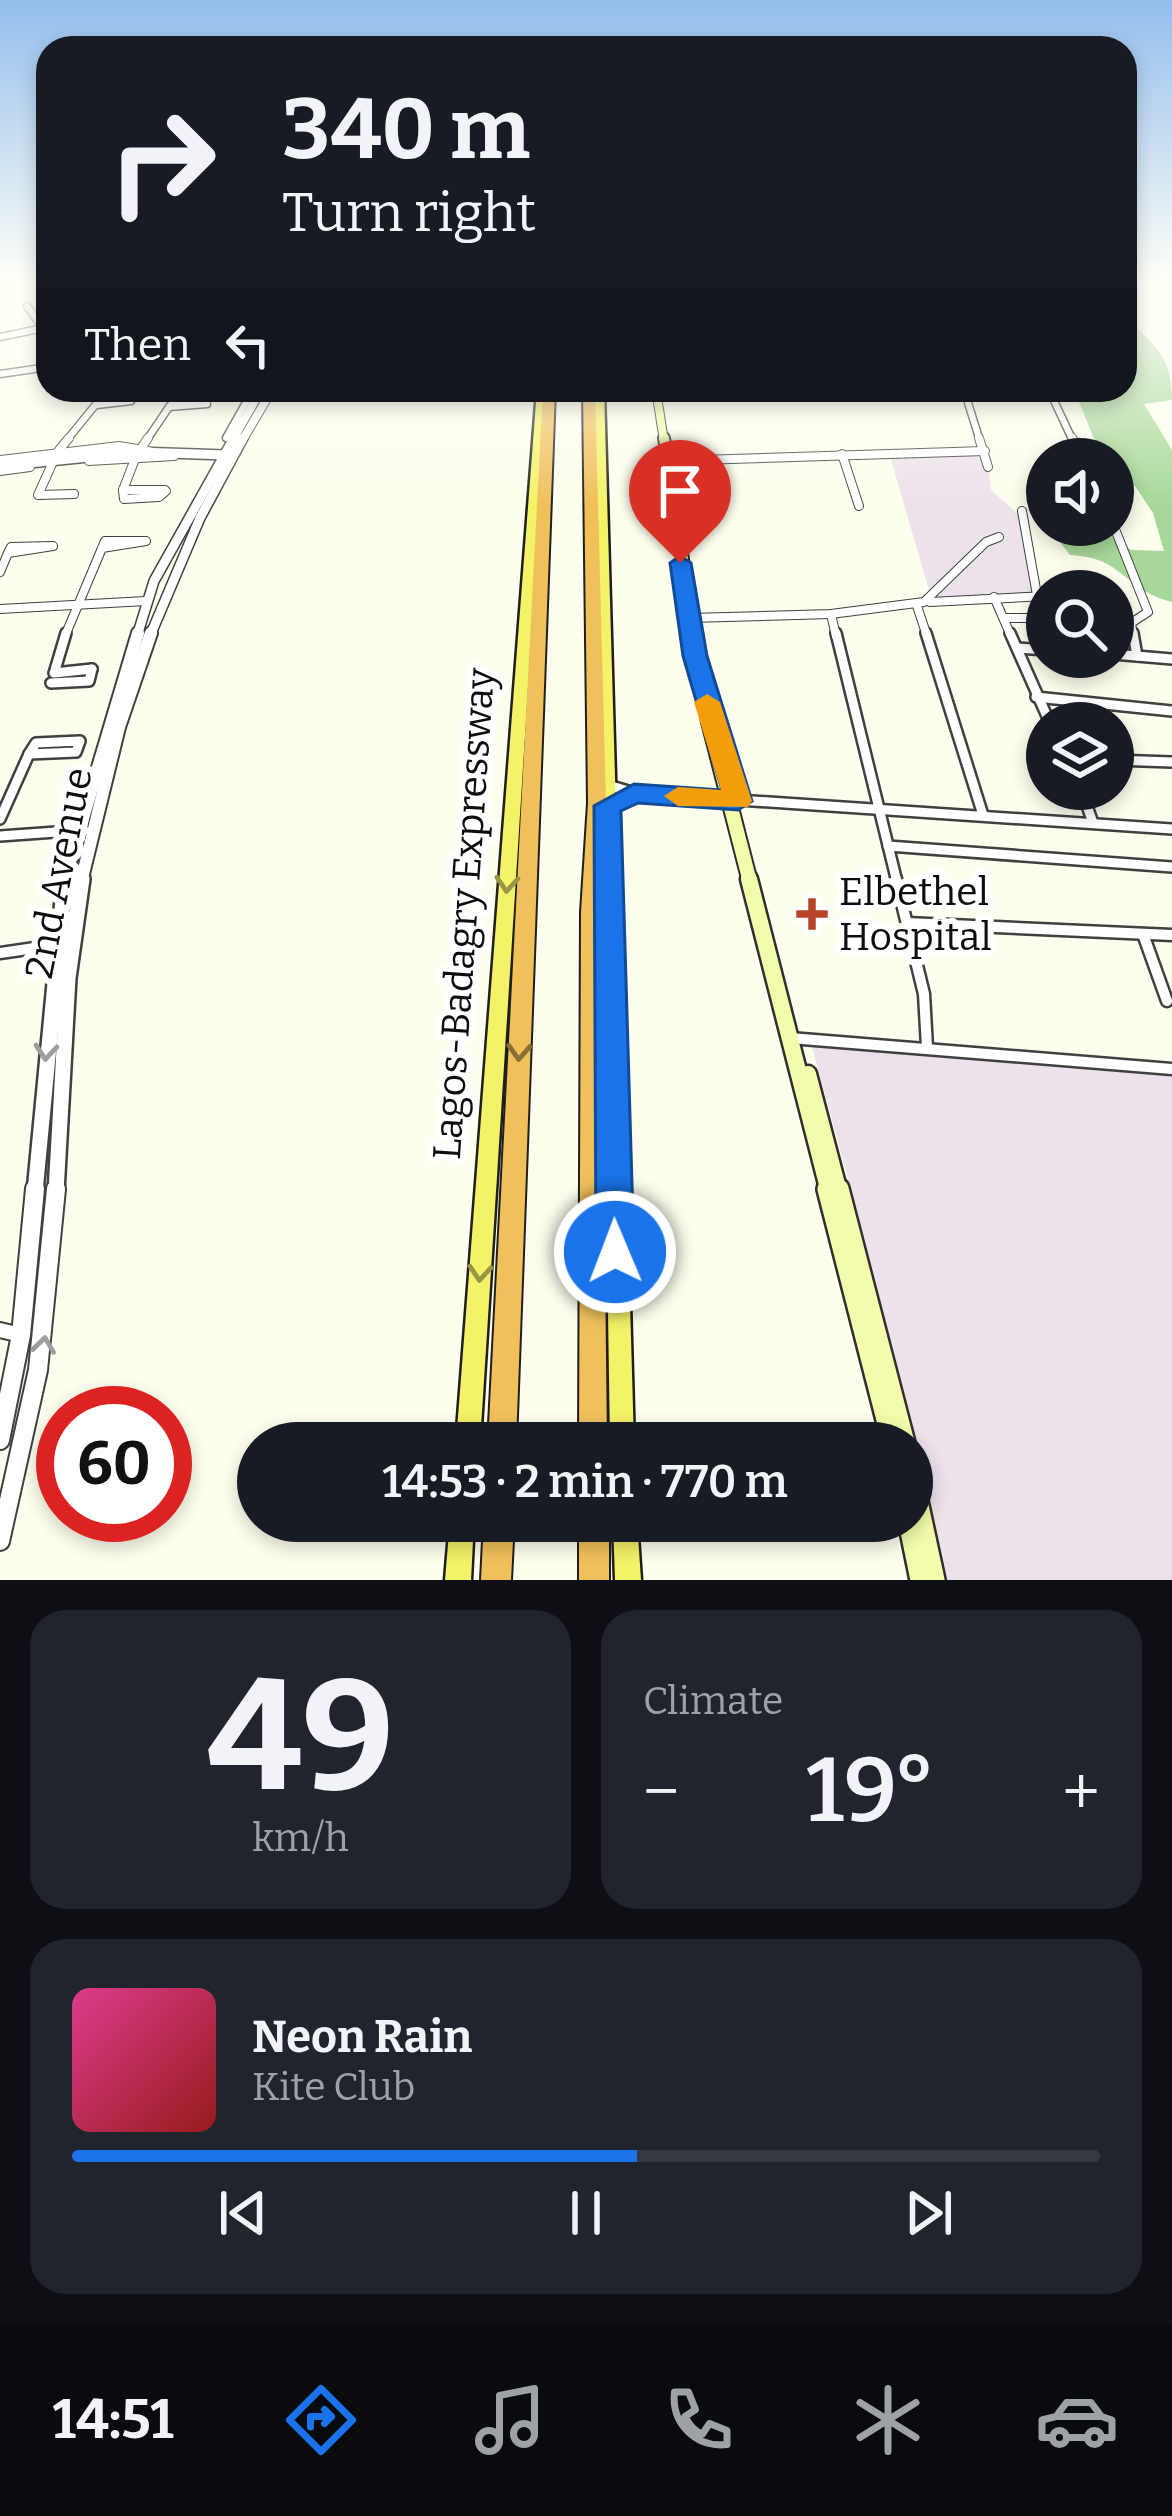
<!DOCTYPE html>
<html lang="en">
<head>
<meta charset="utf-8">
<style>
	body { margin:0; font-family:Bitter,serif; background:#20242c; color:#f1f3f6; height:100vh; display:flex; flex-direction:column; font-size:45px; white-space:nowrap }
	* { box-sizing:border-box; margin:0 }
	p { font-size:39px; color:#9ea1a6 }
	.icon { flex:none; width:66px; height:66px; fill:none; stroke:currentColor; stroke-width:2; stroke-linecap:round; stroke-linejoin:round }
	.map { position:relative; height:1580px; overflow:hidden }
	.side { display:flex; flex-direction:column; gap:30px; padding:30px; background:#0d0f14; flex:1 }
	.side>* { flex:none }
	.top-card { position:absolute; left:36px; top:36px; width:1101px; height:366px; border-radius:36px; box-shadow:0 6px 18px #0003; background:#171b24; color:#f1f3f6; overflow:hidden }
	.controls { position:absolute; left:1026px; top:438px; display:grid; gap:24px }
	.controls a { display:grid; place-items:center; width:108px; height:108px; border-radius:50%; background:#171b24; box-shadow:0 6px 18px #0003; font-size:60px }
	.speed { position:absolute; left:36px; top:1386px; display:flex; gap:24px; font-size:60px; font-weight:700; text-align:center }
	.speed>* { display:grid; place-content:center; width:156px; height:156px; border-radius:50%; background:#171b24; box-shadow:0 6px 18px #0003; line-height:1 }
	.speed .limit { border:18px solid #d22; background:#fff; color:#111 }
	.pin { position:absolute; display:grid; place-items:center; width:102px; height:102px; color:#fff; margin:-123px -51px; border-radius:50% 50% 50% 0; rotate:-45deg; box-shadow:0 0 12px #0007 }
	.pin .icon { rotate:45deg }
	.me { position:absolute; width:132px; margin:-66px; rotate:359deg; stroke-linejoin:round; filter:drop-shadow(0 0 9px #0008) }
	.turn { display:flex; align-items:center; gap:42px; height:252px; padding:0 48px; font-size:54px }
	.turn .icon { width:156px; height:156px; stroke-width:2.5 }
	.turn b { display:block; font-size:84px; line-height:102px }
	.then { display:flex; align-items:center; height:114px; padding:0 48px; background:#0003; gap:24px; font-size:45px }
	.big { font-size:90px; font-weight:600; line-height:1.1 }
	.side .tile { flex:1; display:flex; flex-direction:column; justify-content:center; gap:18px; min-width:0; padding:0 42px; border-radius:36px; background:#20242c }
	.side .dial { align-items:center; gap:0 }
	.dial b { font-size:156px; line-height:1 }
	.song { display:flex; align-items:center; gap:36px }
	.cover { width:144px; height:144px; border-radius:18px; background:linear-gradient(135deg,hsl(330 70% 55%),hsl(0 70% 35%)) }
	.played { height:12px; border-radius:6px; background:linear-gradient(90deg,#1a73e8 55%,#363941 55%) }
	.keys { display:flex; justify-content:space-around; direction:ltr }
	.heat { display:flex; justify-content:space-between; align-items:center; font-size:66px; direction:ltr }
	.side .tiles { flex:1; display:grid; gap:30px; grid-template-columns:1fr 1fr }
	.tile:last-child { grid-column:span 2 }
	.trip { position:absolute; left:237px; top:1422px; width:696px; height:120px; border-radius:60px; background:#171b24; box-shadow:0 6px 18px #0003; font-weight:600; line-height:120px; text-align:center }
	.dock { display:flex; height:192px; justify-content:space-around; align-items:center; background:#090b0e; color:#9ea1a6 }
	.dock .icon { width:84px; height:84px }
	.dock .active { color:#1a73e8 }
	.dock b { font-size:54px; color:#f1f3f6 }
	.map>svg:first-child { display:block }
	.industrial { fill:#ece2eb }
	.forest { fill:#a7d899 }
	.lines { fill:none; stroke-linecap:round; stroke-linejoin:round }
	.minor-far4-casing { stroke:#404040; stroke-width:9 }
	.minor-far3-casing { stroke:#404040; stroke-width:10 }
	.minor-far2-casing { stroke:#404040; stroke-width:14 }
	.minor-far1-casing { stroke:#404040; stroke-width:15 }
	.minor-casing { stroke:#404040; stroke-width:18 }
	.tertiary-far4-casing { stroke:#404040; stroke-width:10 }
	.tertiary-far3-casing { stroke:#404040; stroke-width:12 }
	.tertiary-far2-casing { stroke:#404040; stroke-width:16 }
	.tertiary-far1-casing { stroke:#404040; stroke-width:20 }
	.tertiary-casing { stroke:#404040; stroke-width:22 }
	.secondary-far4-casing { stroke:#2f2f2f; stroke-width:10 }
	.secondary-far3-casing { stroke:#2f2f2f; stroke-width:14 }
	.secondary-far2-casing { stroke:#2f2f2f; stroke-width:18 }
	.secondary-far1-casing { stroke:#2f2f2f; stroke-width:21 }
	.secondary-casing { stroke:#2f2f2f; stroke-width:26 }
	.primary-casing { stroke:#1e1e1e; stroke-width:5 }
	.motorway-casing { stroke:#1e1e1e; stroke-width:4 }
	.minor-far4 { stroke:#fff; stroke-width:6 }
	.minor-far3 { stroke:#fff; stroke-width:8 }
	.minor-far2 { stroke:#fff; stroke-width:9 }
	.minor-far1 { stroke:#fff; stroke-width:10 }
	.minor { stroke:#fff; stroke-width:14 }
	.tertiary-far4 { stroke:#fff; stroke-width:8 }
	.tertiary-far3 { stroke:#fff; stroke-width:9 }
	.tertiary-far2 { stroke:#fff; stroke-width:12 }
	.tertiary-far1 { stroke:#fff; stroke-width:15 }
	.tertiary { stroke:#fff; stroke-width:18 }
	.secondary-far4 { stroke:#f3fcab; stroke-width:8 }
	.secondary-far3 { stroke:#f3fcab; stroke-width:10 }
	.secondary-far2 { stroke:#f3fcab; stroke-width:14 }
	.secondary-far1 { stroke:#f3fcab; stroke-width:16 }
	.secondary { stroke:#f3fcab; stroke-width:21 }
	.primary { fill:#f4f268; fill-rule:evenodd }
	.motorway { fill:#f0c05b; fill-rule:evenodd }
	.oneway { stroke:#989644 }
	.oneway2 { stroke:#9e9e9e }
	.oneway3 { stroke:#8a6f38 }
	.route { fill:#1a73e8; stroke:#114b97; stroke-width:3 }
	.slow { fill:#f59e0b }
	.poi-dot { fill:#b94329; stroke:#fff; stroke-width:4.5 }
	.labels { text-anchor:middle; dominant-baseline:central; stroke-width:12; stroke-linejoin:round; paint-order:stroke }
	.street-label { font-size:39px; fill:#0d0d0d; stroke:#fff }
	.poi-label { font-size:39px; fill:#0d0d0d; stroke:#fff; text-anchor:start }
</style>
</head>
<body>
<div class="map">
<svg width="1172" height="1580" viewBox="0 0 1172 1580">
	<rect width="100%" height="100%" fill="#fefeee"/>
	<g class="industrial">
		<polygon points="987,451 991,490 1026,521 1042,594 931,597 889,453"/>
		<polygon points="809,1036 1172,1073 1172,1580 944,1580 869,1256"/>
	</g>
	<path class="forest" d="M1125 316C1155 347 1172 355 1172 400L1144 404 1172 450V602C1121 589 1126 558 1070 555L1048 527 1106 532 1131 550 1164 551 1153 513 1135 486 1113 482V459H1086L1082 453H1100L1074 390H1125Z"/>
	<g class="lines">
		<defs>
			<g id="minor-far4">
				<polyline points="27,306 43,328"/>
				<polyline points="0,337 48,327"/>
				<polyline points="0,374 48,367"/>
				<polyline points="964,390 980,441"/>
				<polyline points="1049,390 1073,441"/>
				<polygon points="172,403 207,404 169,407"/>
				<polyline points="226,438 253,390"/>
				<polyline points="66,441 97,403 131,401 97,405"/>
				<polyline points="146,441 169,407"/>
			</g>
			<g id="minor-far3">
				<polyline points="979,438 988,467"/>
				<polyline points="1072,438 1082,459"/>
				<polyline points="142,447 148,438"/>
				<polyline points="59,450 69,438"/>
				<polyline points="842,454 859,506"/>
				<polyline points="0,460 119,446 149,451"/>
				<polyline points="89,461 174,456"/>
				<polyline points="667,461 985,451"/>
				<polyline points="52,464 38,495 74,494"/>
				<polyline points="0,471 30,467"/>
				<polygon points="123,490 165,490 166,491 159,497 124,499"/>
				<polyline points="123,490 135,459"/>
				<polyline points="1022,511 1037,595"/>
				<polyline points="1113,524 1148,612 1131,623 1133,636"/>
				<polygon points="53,546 8,553 11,547"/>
				<polyline points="0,572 8,553"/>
				<polyline points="994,597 1011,636"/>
				<polyline points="930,602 1047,596"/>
				<polyline points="916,603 927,636"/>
				<polyline points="0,609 146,601"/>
				<polyline points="831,614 836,636"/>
				<polyline points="690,618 831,614 924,602 986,542 999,537"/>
				<polyline points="1004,618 1047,618"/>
				<polyline points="65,636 105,541 146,541 102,548"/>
			</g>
			<g id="minor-far2">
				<polyline points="836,633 897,882"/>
				<polyline points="926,633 983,815"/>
				<polyline points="1010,633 1050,723"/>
				<polyline points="1133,633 1137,656"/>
				<polyline points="1017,648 1047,650"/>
				<polyline points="1113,654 1172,659"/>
				<polyline points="55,670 66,633"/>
				<polyline points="54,673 92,669"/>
				<polyline points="51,683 89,681 92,669"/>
				<polyline points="1036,697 1172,711"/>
				<polygon points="80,741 76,752 29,754 36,743"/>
				<polyline points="1113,760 1172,762"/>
				<polyline points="608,785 635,793 1172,829"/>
				<polyline points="1081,789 1093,823"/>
				<polyline points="0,819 29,754"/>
				<polyline points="0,836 84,830"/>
				<polyline points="888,846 1172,867"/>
			</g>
			<g id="minor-far1">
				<polyline points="896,879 924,994 927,1047"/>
				<polyline points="907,923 1172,935"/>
				<polyline points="1143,934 1167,1001"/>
				<polyline points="0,953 55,945"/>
				<polyline points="790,1038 1172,1069"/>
			</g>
			<polyline id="minor" points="0,1330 21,1335"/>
			<g id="tertiary-far4">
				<polyline points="232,441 261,390"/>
				<polyline points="242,441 272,390"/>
			</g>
			<g id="tertiary-far3">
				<polyline points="0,466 138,452 226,455"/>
				<polyline points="137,636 154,581 234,438"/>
				<polyline points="150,636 200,518 243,438"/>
			</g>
			<g id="tertiary-far2">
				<polyline points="64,882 138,633"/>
				<polyline points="81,882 119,727 151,633"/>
			</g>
			<g id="tertiary-far1">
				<polyline points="35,1192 65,879"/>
				<polyline points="56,1192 68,978 82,879"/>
			</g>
			<g id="tertiary">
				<polyline points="0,1440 21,1335 35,1189"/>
				<polyline points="0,1541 38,1370 56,1189"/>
			</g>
			<polyline id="secondary-far4" points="656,390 664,441"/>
			<polyline id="secondary-far3" points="664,438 695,636"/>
			<polyline id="secondary-far2" points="695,633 709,722 750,882"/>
			<g id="secondary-far1">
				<polyline points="749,879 829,1192"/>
				<polyline points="808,1074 839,1192"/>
			</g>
			<g id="secondary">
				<polyline points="828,1189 893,1443"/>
				<polyline points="838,1189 904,1443"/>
				<polyline points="912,1478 934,1580"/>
				<polyline points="909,1521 921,1580"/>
			</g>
			<g id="primary">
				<polygon points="537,390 547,390 480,1443 456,1443"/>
				<polygon points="594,390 604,390 634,1443 610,1443"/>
				<polygon points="450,1521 474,1521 471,1580 445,1580"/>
				<polygon points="613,1521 637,1521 641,1580 615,1580"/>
			</g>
			<g id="motorway">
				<polygon points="543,390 555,390 516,1443 488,1443"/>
				<polygon points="583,390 595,390 606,803 601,912 607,1443 579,1443 581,912 588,803"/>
				<polygon points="484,1521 514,1521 511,1580 481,1580"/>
				<rect x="579" y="1521" width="30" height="59"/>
			</g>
		</defs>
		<use href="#minor-far4" class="minor-far4-casing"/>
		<use href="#minor-far3" class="minor-far3-casing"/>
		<use href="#minor-far2" class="minor-far2-casing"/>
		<use href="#minor-far1" class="minor-far1-casing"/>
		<use href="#minor" class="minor-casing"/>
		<use href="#tertiary-far4" class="tertiary-far4-casing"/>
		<use href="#tertiary-far3" class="tertiary-far3-casing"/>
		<use href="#tertiary-far2" class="tertiary-far2-casing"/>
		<use href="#tertiary-far1" class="tertiary-far1-casing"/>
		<use href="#tertiary" class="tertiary-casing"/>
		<use href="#secondary-far4" class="secondary-far4-casing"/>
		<use href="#secondary-far3" class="secondary-far3-casing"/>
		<use href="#secondary-far2" class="secondary-far2-casing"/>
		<use href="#secondary-far1" class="secondary-far1-casing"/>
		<use href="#secondary" class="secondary-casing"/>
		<use href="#primary" class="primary-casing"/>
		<use href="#motorway" class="motorway-casing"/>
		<use href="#minor-far4" class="minor-far4"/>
		<use href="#minor-far3" class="minor-far3"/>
		<use href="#minor-far2" class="minor-far2"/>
		<use href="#minor-far1" class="minor-far1"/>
		<use href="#minor" class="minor"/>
		<use href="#tertiary-far4" class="tertiary-far4"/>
		<use href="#tertiary-far3" class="tertiary-far3"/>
		<use href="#tertiary-far2" class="tertiary-far2"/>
		<use href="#tertiary-far1" class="tertiary-far1"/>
		<use href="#tertiary" class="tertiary"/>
		<use href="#secondary-far4" class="secondary-far4"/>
		<use href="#secondary-far3" class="secondary-far3"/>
		<use href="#secondary-far2" class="secondary-far2"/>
		<use href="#secondary-far1" class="secondary-far1"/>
		<use href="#secondary" class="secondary"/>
		<use href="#primary" class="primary"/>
		<use href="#motorway" class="motorway"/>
	</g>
	<defs><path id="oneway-chevron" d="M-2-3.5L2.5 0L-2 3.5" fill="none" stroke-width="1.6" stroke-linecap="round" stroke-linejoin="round" transform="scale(3)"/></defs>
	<g class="oneway">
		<use href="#oneway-chevron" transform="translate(507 884) rotate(94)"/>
		<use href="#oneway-chevron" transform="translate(480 1273) rotate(94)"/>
	</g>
	<g class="oneway2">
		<use href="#oneway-chevron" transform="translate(46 1052) rotate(95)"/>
		<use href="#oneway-chevron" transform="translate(44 1345) rotate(-82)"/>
	</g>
	<use class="oneway3" href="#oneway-chevron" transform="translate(519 1052) rotate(93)"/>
	<linearGradient id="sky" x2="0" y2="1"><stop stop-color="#93beed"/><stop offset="0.56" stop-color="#fffff7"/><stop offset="1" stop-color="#fffff7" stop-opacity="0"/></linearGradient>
	<rect width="1172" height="506" fill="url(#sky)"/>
	<polygon class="route" points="680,556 691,563 707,656 752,801 738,810 638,803 621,811 634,1252 629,1265 615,1270 601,1265 596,1252 594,806 634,784 722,790 683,656 670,563"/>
	<polygon class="slow" points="707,694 720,702 752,801 748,807 678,806 664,796 678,787 721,790 694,702"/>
	<path class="poi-dot" d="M806 896h12v12h12v12h-12v12h-12v-12h-12v-12h12z"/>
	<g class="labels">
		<g class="street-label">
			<text transform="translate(59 873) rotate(-79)">2nd Avenue</text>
			<text transform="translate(464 914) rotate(-86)">Lagos-Badagry Expressway</text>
		</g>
		<g class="poi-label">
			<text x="839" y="892">Elbethel<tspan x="839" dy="45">Hospital</tspan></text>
		</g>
	</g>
</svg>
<div class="controls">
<a><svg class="icon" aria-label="sound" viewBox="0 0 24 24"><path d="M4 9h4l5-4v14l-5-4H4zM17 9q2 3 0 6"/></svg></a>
<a><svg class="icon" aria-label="search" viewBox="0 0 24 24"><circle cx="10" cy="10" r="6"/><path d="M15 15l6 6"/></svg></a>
<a><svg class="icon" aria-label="layers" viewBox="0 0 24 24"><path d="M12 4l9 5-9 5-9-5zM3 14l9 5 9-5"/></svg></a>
</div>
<div class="speed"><div class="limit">60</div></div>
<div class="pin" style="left:680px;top:563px;background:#d93025"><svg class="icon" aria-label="arrive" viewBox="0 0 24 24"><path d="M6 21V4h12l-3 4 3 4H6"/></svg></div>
<svg class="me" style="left:615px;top:1252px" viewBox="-20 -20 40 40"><circle r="17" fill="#1a73e8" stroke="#fff" stroke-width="3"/><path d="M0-11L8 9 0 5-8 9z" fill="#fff"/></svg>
<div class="trip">14:53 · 2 min · 770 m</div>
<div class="top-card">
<div class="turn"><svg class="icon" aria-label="right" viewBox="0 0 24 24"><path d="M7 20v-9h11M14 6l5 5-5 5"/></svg><div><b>340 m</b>Turn right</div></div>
<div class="then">Then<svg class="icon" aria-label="left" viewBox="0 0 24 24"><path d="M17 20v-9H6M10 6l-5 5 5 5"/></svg></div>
</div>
</div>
<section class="side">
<div class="tiles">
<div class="tile dial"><b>49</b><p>km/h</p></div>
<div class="tile"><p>Climate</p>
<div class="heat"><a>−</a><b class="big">19°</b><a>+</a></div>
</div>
<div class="tile">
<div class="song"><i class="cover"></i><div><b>Neon Rain</b><p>Kite Club</p></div></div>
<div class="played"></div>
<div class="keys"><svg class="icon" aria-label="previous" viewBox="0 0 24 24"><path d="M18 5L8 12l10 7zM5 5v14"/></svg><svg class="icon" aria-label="pause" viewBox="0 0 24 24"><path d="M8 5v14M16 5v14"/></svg><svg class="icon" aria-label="next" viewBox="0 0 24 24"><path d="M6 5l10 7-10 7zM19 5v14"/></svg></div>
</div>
</div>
</section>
<nav class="dock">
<b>14:51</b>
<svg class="icon active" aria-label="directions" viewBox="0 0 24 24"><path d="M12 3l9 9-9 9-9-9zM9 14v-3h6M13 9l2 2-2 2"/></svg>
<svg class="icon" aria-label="music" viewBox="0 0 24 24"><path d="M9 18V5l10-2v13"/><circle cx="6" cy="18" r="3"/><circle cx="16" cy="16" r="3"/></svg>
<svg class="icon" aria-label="phone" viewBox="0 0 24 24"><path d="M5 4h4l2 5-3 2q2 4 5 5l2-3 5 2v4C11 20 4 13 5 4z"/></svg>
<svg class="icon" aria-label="climate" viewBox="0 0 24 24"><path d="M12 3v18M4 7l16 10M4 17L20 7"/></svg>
<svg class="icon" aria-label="car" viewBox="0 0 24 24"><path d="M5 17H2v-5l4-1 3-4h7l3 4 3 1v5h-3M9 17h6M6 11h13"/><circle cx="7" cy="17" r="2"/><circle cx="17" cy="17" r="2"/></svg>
</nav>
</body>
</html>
